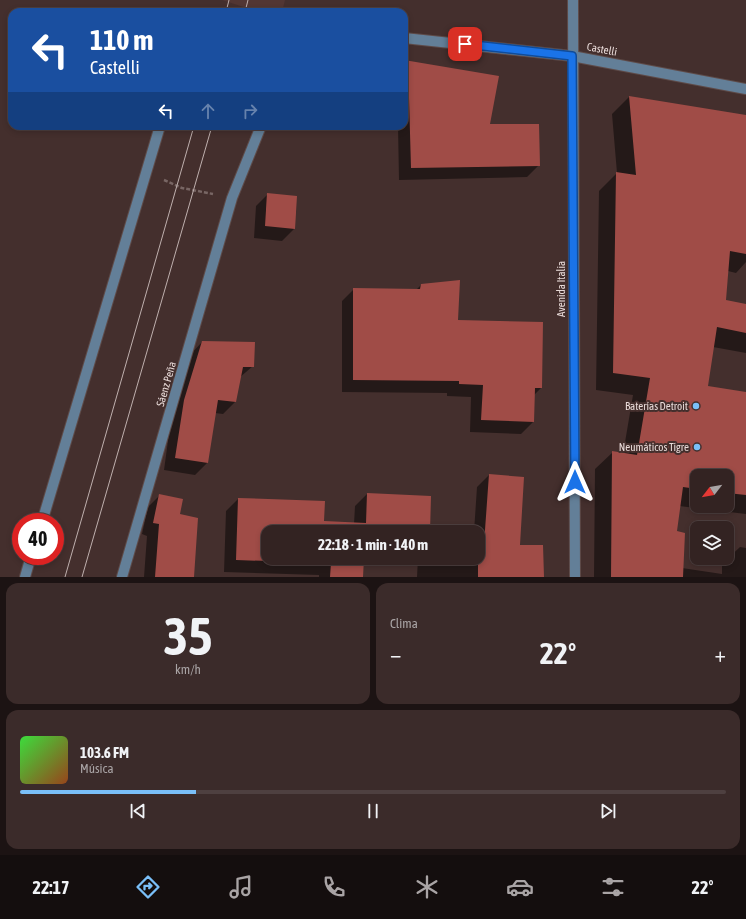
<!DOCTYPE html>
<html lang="es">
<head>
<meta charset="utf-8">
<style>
	body { margin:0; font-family:"Asap Condensed",sans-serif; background:#3b2b2a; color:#f1f3f6; height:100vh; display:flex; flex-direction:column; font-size:15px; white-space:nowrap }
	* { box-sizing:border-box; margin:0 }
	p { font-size:13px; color:#a9a4a5 }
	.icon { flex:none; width:22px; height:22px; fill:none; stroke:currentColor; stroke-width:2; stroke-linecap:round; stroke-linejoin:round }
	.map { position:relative; height:577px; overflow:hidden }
	.panel { display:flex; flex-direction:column; gap:6px; padding:6px; background:#1c1313; flex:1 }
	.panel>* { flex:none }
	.top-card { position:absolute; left:8px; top:8px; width:400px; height:122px; border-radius:12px; box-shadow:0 2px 6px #0003,0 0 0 1px #4e4040; background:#1a4fa0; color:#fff; overflow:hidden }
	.needle { width:26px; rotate:239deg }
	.fabs { position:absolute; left:690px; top:469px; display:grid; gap:8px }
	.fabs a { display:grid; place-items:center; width:44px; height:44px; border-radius:8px; background:#332322; box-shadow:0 2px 6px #0003,0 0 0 1px #4e4040; font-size:20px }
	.speed { position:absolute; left:12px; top:513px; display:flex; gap:8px; font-size:20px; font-weight:700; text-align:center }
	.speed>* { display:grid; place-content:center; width:52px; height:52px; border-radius:50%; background:#332322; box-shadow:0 2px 6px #0003,0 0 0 1px #4e4040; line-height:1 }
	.speed .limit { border:6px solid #d22; background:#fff; color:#111 }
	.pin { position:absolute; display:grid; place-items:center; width:34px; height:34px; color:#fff; margin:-17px; border-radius:8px; box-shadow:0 2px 6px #0006 }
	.me { position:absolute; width:44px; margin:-22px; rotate:0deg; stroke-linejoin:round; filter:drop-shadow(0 0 3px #0008) }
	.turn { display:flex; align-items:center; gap:14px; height:84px; padding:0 16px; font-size:18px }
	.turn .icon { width:52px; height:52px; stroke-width:2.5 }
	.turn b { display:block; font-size:28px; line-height:34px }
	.lanes { display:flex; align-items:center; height:38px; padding:0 16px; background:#0003; justify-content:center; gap:20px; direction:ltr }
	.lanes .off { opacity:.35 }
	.big { font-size:30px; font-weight:700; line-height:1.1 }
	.panel .card { flex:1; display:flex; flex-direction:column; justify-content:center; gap:6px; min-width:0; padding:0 14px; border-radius:12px; background:#3b2b2a }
	.panel .dial { align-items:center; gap:0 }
	.dial b { font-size:52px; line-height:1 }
	.song { display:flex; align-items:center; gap:12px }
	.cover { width:48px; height:48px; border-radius:6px; background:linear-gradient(135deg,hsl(120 70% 55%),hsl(20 70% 35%)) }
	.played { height:4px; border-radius:2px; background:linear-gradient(90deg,#7abff8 25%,#4e4040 25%) }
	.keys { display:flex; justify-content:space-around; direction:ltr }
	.heat { display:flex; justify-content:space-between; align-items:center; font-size:22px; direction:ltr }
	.panel .tiles { flex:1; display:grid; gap:6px; grid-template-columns:1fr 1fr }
	.card:last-child { grid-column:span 2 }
	.trip { position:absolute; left:261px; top:525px; width:224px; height:40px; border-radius:12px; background:#332322; box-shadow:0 2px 6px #0003,0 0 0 1px #4e4040; font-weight:700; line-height:40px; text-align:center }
	.dock { display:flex; height:64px; justify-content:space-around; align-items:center; background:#140e0e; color:#a9a4a5 }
	.dock .icon { width:28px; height:28px }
	.dock .on { color:#7abff8 }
	.dock b { font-size:18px; color:#f1f3f6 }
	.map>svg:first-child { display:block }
	.built { fill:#523633 }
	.shadow { fill:#0007; fill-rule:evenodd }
	.building { fill:#a04c47 }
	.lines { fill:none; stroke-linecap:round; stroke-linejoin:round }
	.minor-casing { stroke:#5e4b49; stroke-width:12 }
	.path { stroke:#786664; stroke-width:2.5; stroke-dasharray:4 2; stroke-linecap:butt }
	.minor { stroke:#637f98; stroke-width:10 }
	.tram { stroke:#bfb0ae; stroke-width:1 }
	.route-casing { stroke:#114b97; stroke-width:10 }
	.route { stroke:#1a73e8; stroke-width:7 }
	.poi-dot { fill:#7abff8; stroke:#442f2d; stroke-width:1.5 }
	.labels { text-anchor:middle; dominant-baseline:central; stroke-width:4; stroke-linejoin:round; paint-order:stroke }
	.street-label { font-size:11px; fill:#e9dbd9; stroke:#442f2d }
	.poi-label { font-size:11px; fill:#e9dbd9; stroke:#442f2d; text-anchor:end }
</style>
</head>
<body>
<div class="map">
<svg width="746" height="577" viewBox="0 0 746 577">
	<rect width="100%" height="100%" fill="#442f2d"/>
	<polygon class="built" points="222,0 285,0 282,12 259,12"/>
	<g class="shadow">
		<polygon points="404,61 489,125 539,165 527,177 399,180 398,126 404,126"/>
		<path d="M629 97 746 116V262L736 273 728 271 725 301 746 305V353L713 347 707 387 746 393V514L679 506 675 532 682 568 722 574V564L740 547 746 548V577H594L595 469 613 452 623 454 633 395 596 390 599 191 617 173 612 114ZM697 476H727V506H697Z"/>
		<polygon points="268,194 294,229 282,241 254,238 256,206"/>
		<polygon points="421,285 457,321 541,388 534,395 533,422 521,434 470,432 471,397 447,396 447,393 342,392 342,301 354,289 416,290"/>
		<polygon points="202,342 253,366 239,378 235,402 223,414 215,413 207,463 195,475 164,470 172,412 190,355"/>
		<polygon points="489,475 519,546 543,577 417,577 418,558 478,558 478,532 474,532 477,487"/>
		<polygon points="367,494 429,532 268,532 268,558 363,558 362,577 319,577 319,575 224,572 226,511 238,499 324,502 323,522 354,524 355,506"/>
		<polygon points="160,495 179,515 193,577 144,577 147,536 142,534 148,507"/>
	</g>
	<g class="building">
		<polygon points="404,60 499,76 490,124 539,124 540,166 411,168 409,98 404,97"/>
		<polygon points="629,96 746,115 746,254 730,251 726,300 746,304 746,333 717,327 708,386 746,392 746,495 727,493 727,476 697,476 697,489 683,487 677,531 685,533 683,577 611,577 612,451 637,455 650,378 613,373 616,172 636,175"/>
		<polygon points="267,193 297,196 295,229 265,226"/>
		<polygon points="460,280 458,320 543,322 542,388 535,388 534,422 481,420 483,385 459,384 459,381 353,380 353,288 420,289 421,284"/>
		<polygon points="202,341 255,342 254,367 243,367 236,402 218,400 208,463 175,458 184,400"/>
		<polygon points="489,474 524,477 520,545 543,545 544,577 478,577 478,544 484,544"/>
		<polygon points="367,493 431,496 430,532 268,532 268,558 364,558 363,577 330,577 331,563 236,560 238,498 325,501 324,521 366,523"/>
		<polygon points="159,494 183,499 180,514 198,518 194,577 155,577 159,524 153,523"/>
	</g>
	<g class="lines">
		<defs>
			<g id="minor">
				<polyline points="573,0 575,577"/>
				<polyline points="404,38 572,56 746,89"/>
				<polyline points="42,522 160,126"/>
				<polyline points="25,577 31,556"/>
				<polyline points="122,577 232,198 261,126"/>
			</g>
		</defs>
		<use href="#minor" class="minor-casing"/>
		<polyline class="path" points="164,180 182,188 213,194"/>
		<use href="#minor" class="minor"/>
		<g class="tram">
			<polyline points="226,12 229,0"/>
			<polyline points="245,12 248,0"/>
			<polyline points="65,577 194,126"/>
			<polyline points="82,577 212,126"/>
		</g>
	</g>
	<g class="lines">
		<defs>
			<polyline id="route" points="465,44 572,56 575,482"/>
		</defs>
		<use href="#route" class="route-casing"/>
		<use href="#route" class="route"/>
	</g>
	<g class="poi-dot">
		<circle cx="696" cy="406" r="4"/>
		<circle cx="697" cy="447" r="4"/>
	</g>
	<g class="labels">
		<g class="street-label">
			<text transform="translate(602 49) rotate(11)">Castelli</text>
			<text transform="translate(561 289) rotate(-90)">Avenida Italia</text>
			<text transform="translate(166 384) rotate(-74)">Sáenz Peña</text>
		</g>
		<g class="poi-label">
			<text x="688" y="406">Baterías Detroit</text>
			<text x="689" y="447">Neumáticos Tigre</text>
		</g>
	</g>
</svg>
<div class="fabs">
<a><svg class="needle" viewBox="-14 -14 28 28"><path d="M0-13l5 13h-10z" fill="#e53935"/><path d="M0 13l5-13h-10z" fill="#a9a4a5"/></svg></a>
<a><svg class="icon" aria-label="layers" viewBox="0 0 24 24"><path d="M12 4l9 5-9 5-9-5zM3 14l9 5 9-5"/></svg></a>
</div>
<div class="speed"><div class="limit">40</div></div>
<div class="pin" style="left:465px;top:44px;background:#d93025"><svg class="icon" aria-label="arrive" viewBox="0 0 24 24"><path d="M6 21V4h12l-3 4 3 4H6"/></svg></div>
<svg class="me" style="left:575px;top:482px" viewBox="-20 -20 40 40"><path d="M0-17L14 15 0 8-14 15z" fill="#1a73e8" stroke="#fff" stroke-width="4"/></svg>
<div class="trip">22:18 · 1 min · 140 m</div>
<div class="top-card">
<div class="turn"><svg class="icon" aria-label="left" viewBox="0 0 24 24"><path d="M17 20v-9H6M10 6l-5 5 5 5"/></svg><div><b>110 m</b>Castelli</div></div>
<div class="lanes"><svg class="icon" aria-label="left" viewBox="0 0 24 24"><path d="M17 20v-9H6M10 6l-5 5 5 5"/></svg><svg class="icon off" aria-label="ahead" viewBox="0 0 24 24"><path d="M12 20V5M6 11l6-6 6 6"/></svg><svg class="icon off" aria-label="right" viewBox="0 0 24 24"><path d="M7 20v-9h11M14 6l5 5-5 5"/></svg></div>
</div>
</div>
<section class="panel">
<div class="tiles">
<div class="card dial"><b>35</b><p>km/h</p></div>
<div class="card"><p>Clima</p>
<div class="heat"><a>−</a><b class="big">22°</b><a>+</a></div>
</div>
<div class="card">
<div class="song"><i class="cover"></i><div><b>103.6 FM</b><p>Música</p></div></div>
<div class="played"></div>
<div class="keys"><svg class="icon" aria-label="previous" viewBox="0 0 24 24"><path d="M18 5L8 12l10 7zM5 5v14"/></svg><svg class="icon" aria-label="pause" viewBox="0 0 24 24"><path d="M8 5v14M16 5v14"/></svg><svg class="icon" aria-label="next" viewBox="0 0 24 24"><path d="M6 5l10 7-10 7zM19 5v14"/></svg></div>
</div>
</div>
</section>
<nav class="dock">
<b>22:17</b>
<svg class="icon on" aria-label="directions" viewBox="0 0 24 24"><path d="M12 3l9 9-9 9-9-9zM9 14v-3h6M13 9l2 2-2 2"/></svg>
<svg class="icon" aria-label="music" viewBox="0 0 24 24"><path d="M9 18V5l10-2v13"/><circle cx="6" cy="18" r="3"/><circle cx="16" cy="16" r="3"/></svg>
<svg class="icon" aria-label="phone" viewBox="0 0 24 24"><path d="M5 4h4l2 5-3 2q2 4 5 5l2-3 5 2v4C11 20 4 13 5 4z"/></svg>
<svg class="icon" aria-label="climate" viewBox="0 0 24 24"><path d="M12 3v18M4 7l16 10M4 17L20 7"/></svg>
<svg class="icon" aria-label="car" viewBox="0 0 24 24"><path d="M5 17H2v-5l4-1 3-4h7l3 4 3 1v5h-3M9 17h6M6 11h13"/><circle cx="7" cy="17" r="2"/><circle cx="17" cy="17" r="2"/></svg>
<svg class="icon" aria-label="filters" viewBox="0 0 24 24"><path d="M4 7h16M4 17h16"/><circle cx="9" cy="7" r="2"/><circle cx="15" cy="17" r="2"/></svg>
<b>22°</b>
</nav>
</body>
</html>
